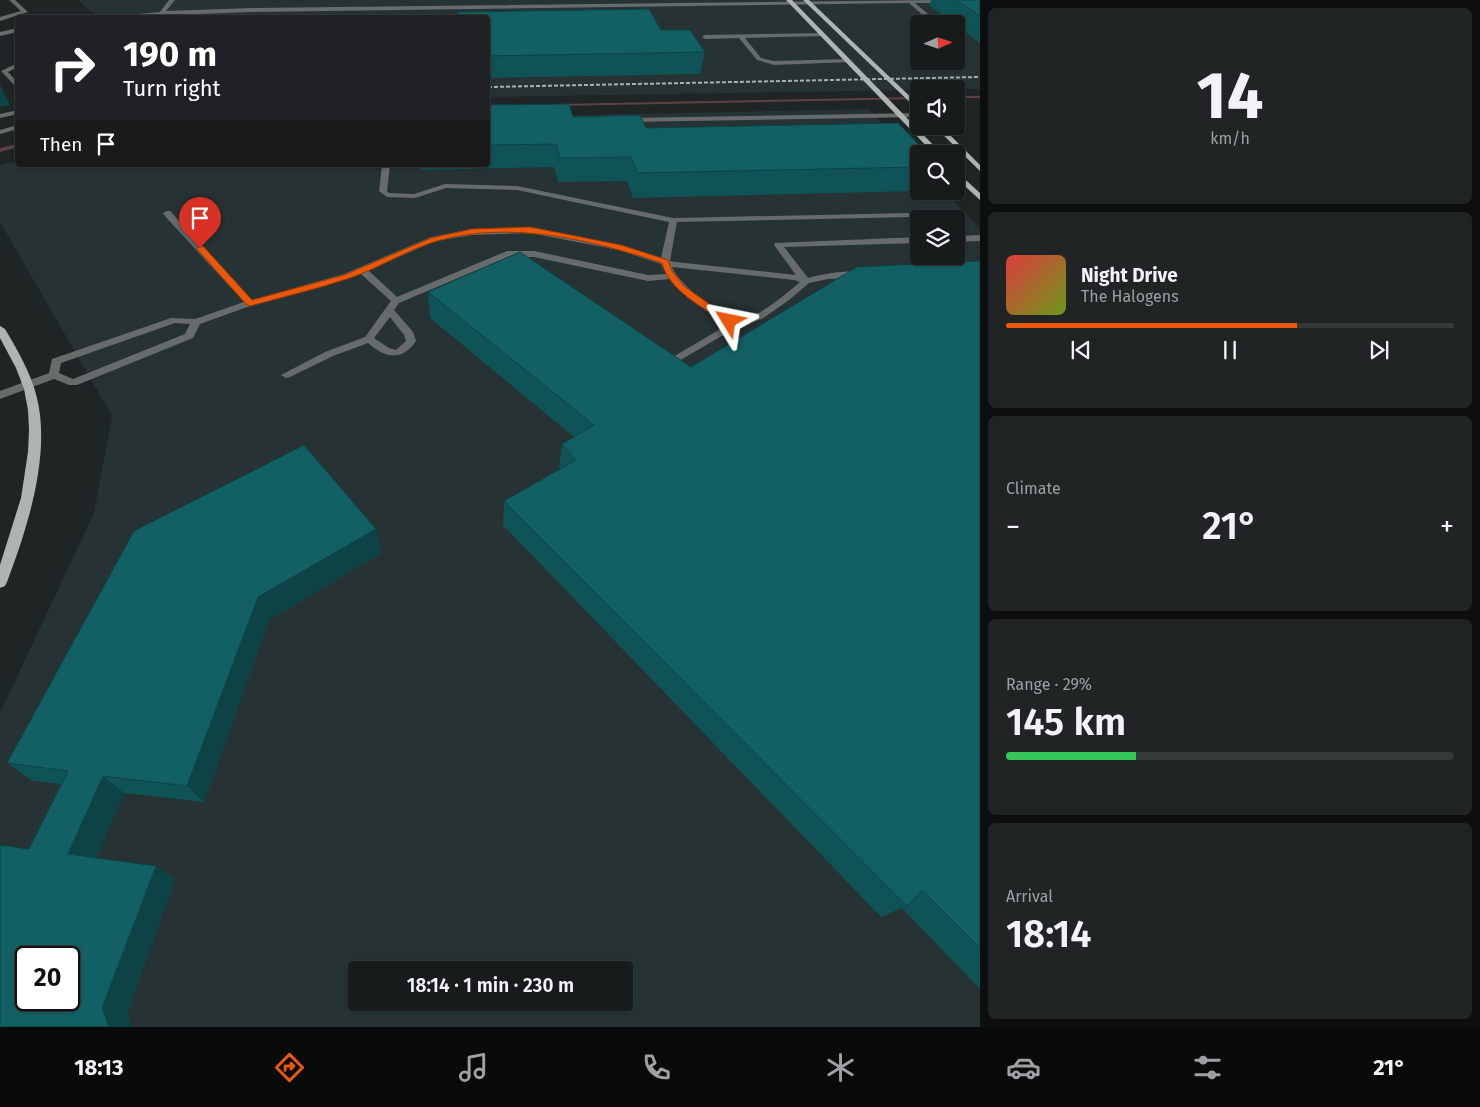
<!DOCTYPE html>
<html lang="en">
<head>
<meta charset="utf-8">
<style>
	body { margin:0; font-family:"Fira Sans",sans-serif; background:#202424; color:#f1f3f6; height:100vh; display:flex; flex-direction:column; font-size:19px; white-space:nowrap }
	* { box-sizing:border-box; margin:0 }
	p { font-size:16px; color:#9ea1a3 }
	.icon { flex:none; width:28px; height:28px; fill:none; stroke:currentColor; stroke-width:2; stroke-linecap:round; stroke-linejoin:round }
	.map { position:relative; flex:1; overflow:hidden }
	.panel { display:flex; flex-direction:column; gap:8px; padding:8px; background:#0d0f0f; width:500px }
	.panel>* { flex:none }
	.top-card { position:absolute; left:15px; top:15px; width:475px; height:152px; border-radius:5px; box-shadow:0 1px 4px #0004,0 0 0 1px #36393a; background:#202124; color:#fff; overflow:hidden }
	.needle { width:32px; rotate:87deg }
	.tools { position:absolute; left:910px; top:15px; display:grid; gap:10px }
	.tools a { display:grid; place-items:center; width:55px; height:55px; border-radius:5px; background:#171b1b; box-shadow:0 1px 4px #0004,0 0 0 1px #36393a; font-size:25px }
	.speed { position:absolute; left:15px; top:946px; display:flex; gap:10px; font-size:25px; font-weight:700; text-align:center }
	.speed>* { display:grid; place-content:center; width:65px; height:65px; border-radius:50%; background:#171b1b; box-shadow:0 1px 4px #0004,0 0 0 1px #36393a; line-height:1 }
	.speed .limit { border:2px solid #111; border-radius:8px; background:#fff; color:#111 }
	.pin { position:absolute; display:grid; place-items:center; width:42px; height:42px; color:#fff; margin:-51px -21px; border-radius:50% 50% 50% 0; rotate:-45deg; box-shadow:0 0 5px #0007 }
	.pin .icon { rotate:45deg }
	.me { position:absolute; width:55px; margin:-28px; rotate:305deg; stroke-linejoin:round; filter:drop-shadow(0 0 4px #0008) }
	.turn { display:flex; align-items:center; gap:18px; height:105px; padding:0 25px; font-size:22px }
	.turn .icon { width:65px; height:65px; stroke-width:2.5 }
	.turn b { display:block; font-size:35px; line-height:42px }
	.then { display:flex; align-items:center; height:48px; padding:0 25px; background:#0003; gap:10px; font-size:19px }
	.big { font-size:38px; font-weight:600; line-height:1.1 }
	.panel .card { flex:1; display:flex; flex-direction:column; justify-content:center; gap:8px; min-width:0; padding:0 18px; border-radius:8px; background:#202424 }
	.panel .dial { align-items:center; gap:0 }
	.dial b { font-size:65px; line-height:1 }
	.song { display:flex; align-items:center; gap:15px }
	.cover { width:60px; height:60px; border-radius:8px; background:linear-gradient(135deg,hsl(0 70% 55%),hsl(80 70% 35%)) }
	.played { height:5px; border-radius:2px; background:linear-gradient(90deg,#ea580c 65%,#36393a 65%) }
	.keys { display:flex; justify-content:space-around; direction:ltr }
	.heat { display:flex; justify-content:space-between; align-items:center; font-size:28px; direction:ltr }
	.charge { height:8px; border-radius:4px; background:linear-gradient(90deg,#34c759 29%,#36393a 0) }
	.trip { position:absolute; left:348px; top:961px; width:285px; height:50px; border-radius:5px; background:#171b1b; box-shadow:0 1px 4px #0004,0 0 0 1px #36393a; font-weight:600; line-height:50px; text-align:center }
	.dock { display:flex; height:80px; justify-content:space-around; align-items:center; background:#090b0b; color:#9ea1a3 }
	.dock .icon { width:35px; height:35px }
	.dock .current { color:#ea580c }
	.dock b { font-size:22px; color:#f1f3f6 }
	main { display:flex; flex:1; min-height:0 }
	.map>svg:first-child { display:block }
	.built { fill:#263233; fill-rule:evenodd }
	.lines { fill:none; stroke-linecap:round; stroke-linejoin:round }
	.stream { fill:#5e4243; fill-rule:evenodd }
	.minor { fill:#686b6b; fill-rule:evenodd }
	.major { fill:#aeb3b4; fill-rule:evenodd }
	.rail { stroke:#acb0b0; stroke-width:2; stroke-dasharray:4 2; stroke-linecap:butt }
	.wall { fill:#105356 }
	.shaded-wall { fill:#0d4346 }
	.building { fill:#136064; stroke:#0d4346; fill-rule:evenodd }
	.route { fill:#ea580c; stroke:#983908 }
</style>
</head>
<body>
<main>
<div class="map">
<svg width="980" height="1027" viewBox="0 0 980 1027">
	<rect width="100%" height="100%" fill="#1f2424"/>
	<g class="built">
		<path d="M77 0H980V89L488 97V18H100ZM919 24H956V61H919Z"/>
		<path d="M869 109 919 163V191H945L980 229V1027H0V713L94 513 112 416 0 222V165L17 161 18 165H488V117ZM919 219H956V256H919ZM26 958H69V1000H26ZM356 970H624V1002H356Z"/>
	</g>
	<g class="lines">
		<g class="stream">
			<rect x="956" y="96" width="24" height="2"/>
			<polygon points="919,97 919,99 558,106 556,105 558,104"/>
			<polygon points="18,144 18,147 0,152 0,148"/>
		</g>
		<g class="minor">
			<polygon points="9,0 15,0 28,12 0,21 0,17 21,11"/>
			<polygon points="169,0 175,0 166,11 252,8 935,0 980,0 980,3 915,3 940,24 933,24 909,3 252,12 94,18 160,12"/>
			<polygon points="18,28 18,32 0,36 0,32"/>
			<polygon points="823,33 825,36 745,38 761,58 774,61 848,59 850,62 774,65 757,60 739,38 705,39 702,37 705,35"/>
			<polygon points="956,44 966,54 966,56 962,56 956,50"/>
			<polygon points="18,63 18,67 8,72 18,83 18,89 1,71"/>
			<polygon points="18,110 18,114 0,118 0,114"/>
			<polygon points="919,113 919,117 626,122 623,120 626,118"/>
			<polygon points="18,125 18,129 0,134 0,130"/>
			<path d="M382 165H390L387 191 389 193 414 194 445 184 517 186 673 218 911 213 915 215 911 217 677 222 670 261 676 262 796 275 774 245 775 243 919 237V243L784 247 808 278C820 275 854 267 864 275L859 278 828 279 809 283 789 300 762 319 739 326 665 369 660 366 661 364 729 324 688 298 670 279 648 281 534 257H508L399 303 394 310 413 332 416 341C402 362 385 358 368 343L333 356 290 377 286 378 281 375 325 352 365 337 391 301 361 274 253 305 200 324 193 338 77 385H69L54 379 0 399V391L49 373 52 359 171 318 195 319 244 302 164 215 163 213 167 211H170L252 300 344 274 431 237 472 229 530 227 621 245 661 258 669 222 517 190 446 188 415 198 387 197 379 191ZM530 233 619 250 661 264 666 274 648 275 534 251H507L397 297 368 270 436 241 472 235ZM672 267 794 280 800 282C786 294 755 321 736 320 718 314 679 285 672 267ZM390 317 404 335 406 341 396 350 389 348 374 338ZM175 323 190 324 185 334 73 379 59 373 61 363Z"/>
			<polygon points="980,235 980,241 956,242 956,236"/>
		</g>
		<g class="major">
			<polygon points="786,0 792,0 942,154 934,154"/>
			<polygon points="803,0 809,0 919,105 919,111"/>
			<polygon points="934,126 941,126 980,165 980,171"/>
			<polygon points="956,171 980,193 980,200 956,178"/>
			<path d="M0 326 5 329C18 351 31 373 37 398 51 456 27 529 7 582L5 586 0 588V565L21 498 28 452 29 430 28 410 24 389 16 368 0 338Z"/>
		</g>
		<polyline class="rail" points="488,87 980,77"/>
	</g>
	<g class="wall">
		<polygon points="931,0 980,0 980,43 956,25 956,24 954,24 929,5"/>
		<polygon points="488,18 661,30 705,52 700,74 488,78"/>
		<polygon points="488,105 573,117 646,128 919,154 919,191 633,198 627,181 558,182 554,167 420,170 419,165 488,165"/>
		<polygon points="980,261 980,989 902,908 881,917 503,525 504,501 559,470 562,444 574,437 430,318 428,292 691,367"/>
		<polygon points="376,529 381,553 269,620 204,802 124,793 96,858 175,879 127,1013 132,1027 0,1027 29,849 61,784 33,781 7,763"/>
	</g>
	<g class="shaded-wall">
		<polygon points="0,85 10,105 0,107"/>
		<polygon points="376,529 381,553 269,620 204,802 187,786 258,597"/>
		<polygon points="103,776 124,793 92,867 68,854"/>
		<polygon points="156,866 175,879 127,1013 132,1027 109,1027 102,1008"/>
	</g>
	<g class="building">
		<polygon points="957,0 980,0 980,16"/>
		<polygon points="649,9 661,30 690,30 705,52 488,56 488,18 457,18 457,12"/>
		<polygon points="569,104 573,117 640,115 646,128 898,123 928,154 919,154 919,167 637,173 631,157 560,158 556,144 488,145 488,105"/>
		<polygon points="520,252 691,367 857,267 980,261 980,948 922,890 907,906 504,501 576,460 562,444 594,425 428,292"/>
		<path d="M304 445 376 529 258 597 187 786 103 776 68 854 156 866 102 1008 109 1027H0V845L29 849 68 771 7 763 134 531ZM26 958H69V1000H26Z"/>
	</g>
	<path class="route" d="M530 227 621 245 668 260 672 271 684 286 733 321 729 324 726 323C703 307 670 292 662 263 591 240 511 220 437 241 407 250 379 268 350 278 317 289 283 297 250 306L247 305 196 248 203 246 252 300 344 275 431 238 472 229Z"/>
</svg>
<div class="tools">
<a><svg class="needle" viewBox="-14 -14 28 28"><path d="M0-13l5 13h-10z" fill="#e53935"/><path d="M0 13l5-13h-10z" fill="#9ea1a3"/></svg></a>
<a><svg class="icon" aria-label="sound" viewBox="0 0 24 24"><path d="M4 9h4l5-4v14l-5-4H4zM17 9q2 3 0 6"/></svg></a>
<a><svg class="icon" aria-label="search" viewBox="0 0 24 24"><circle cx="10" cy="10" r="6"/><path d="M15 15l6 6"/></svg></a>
<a><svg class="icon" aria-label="layers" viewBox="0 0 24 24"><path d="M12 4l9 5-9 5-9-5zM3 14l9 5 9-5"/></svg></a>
</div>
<div class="speed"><div class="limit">20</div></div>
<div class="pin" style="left:200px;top:248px;background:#d93025"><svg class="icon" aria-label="arrive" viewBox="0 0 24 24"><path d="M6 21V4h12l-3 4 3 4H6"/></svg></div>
<svg class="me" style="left:729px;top:321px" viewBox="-20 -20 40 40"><path d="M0-17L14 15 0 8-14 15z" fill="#ea580c" stroke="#fff" stroke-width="4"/></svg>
<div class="trip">18:14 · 1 min · 230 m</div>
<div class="top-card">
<div class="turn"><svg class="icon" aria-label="right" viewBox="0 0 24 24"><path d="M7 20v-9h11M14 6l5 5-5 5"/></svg><div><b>190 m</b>Turn right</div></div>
<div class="then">Then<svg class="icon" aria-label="arrive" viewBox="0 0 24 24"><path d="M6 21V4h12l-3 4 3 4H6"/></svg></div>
</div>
</div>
<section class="panel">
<div class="card dial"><b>14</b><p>km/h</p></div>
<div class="card">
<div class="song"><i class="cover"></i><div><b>Night Drive</b><p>The Halogens</p></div></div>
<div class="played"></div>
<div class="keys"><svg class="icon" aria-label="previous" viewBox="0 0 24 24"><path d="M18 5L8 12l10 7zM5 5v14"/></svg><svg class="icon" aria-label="pause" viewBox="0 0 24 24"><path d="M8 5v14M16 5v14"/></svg><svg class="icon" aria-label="next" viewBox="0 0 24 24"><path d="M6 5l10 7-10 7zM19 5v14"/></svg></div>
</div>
<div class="card"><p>Climate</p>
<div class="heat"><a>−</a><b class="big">21°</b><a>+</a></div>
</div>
<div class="card"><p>Range · 29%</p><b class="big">145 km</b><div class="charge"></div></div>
<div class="card"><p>Arrival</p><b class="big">18:14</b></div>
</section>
</main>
<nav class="dock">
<b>18:13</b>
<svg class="icon current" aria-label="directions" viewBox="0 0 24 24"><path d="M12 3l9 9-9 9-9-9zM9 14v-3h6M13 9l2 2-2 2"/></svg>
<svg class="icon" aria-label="music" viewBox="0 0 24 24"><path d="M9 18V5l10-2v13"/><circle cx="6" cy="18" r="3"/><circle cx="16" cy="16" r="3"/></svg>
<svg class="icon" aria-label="phone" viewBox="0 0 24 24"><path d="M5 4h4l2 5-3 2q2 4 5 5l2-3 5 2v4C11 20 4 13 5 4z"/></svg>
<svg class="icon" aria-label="climate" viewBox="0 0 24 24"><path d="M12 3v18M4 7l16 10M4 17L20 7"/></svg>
<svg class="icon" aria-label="car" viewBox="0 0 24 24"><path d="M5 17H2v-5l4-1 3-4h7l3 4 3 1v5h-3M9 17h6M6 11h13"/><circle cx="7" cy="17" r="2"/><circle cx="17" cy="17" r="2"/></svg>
<svg class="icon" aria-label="filters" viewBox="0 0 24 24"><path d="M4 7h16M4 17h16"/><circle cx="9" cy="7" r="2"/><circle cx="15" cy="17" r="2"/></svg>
<b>21°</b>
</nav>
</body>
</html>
